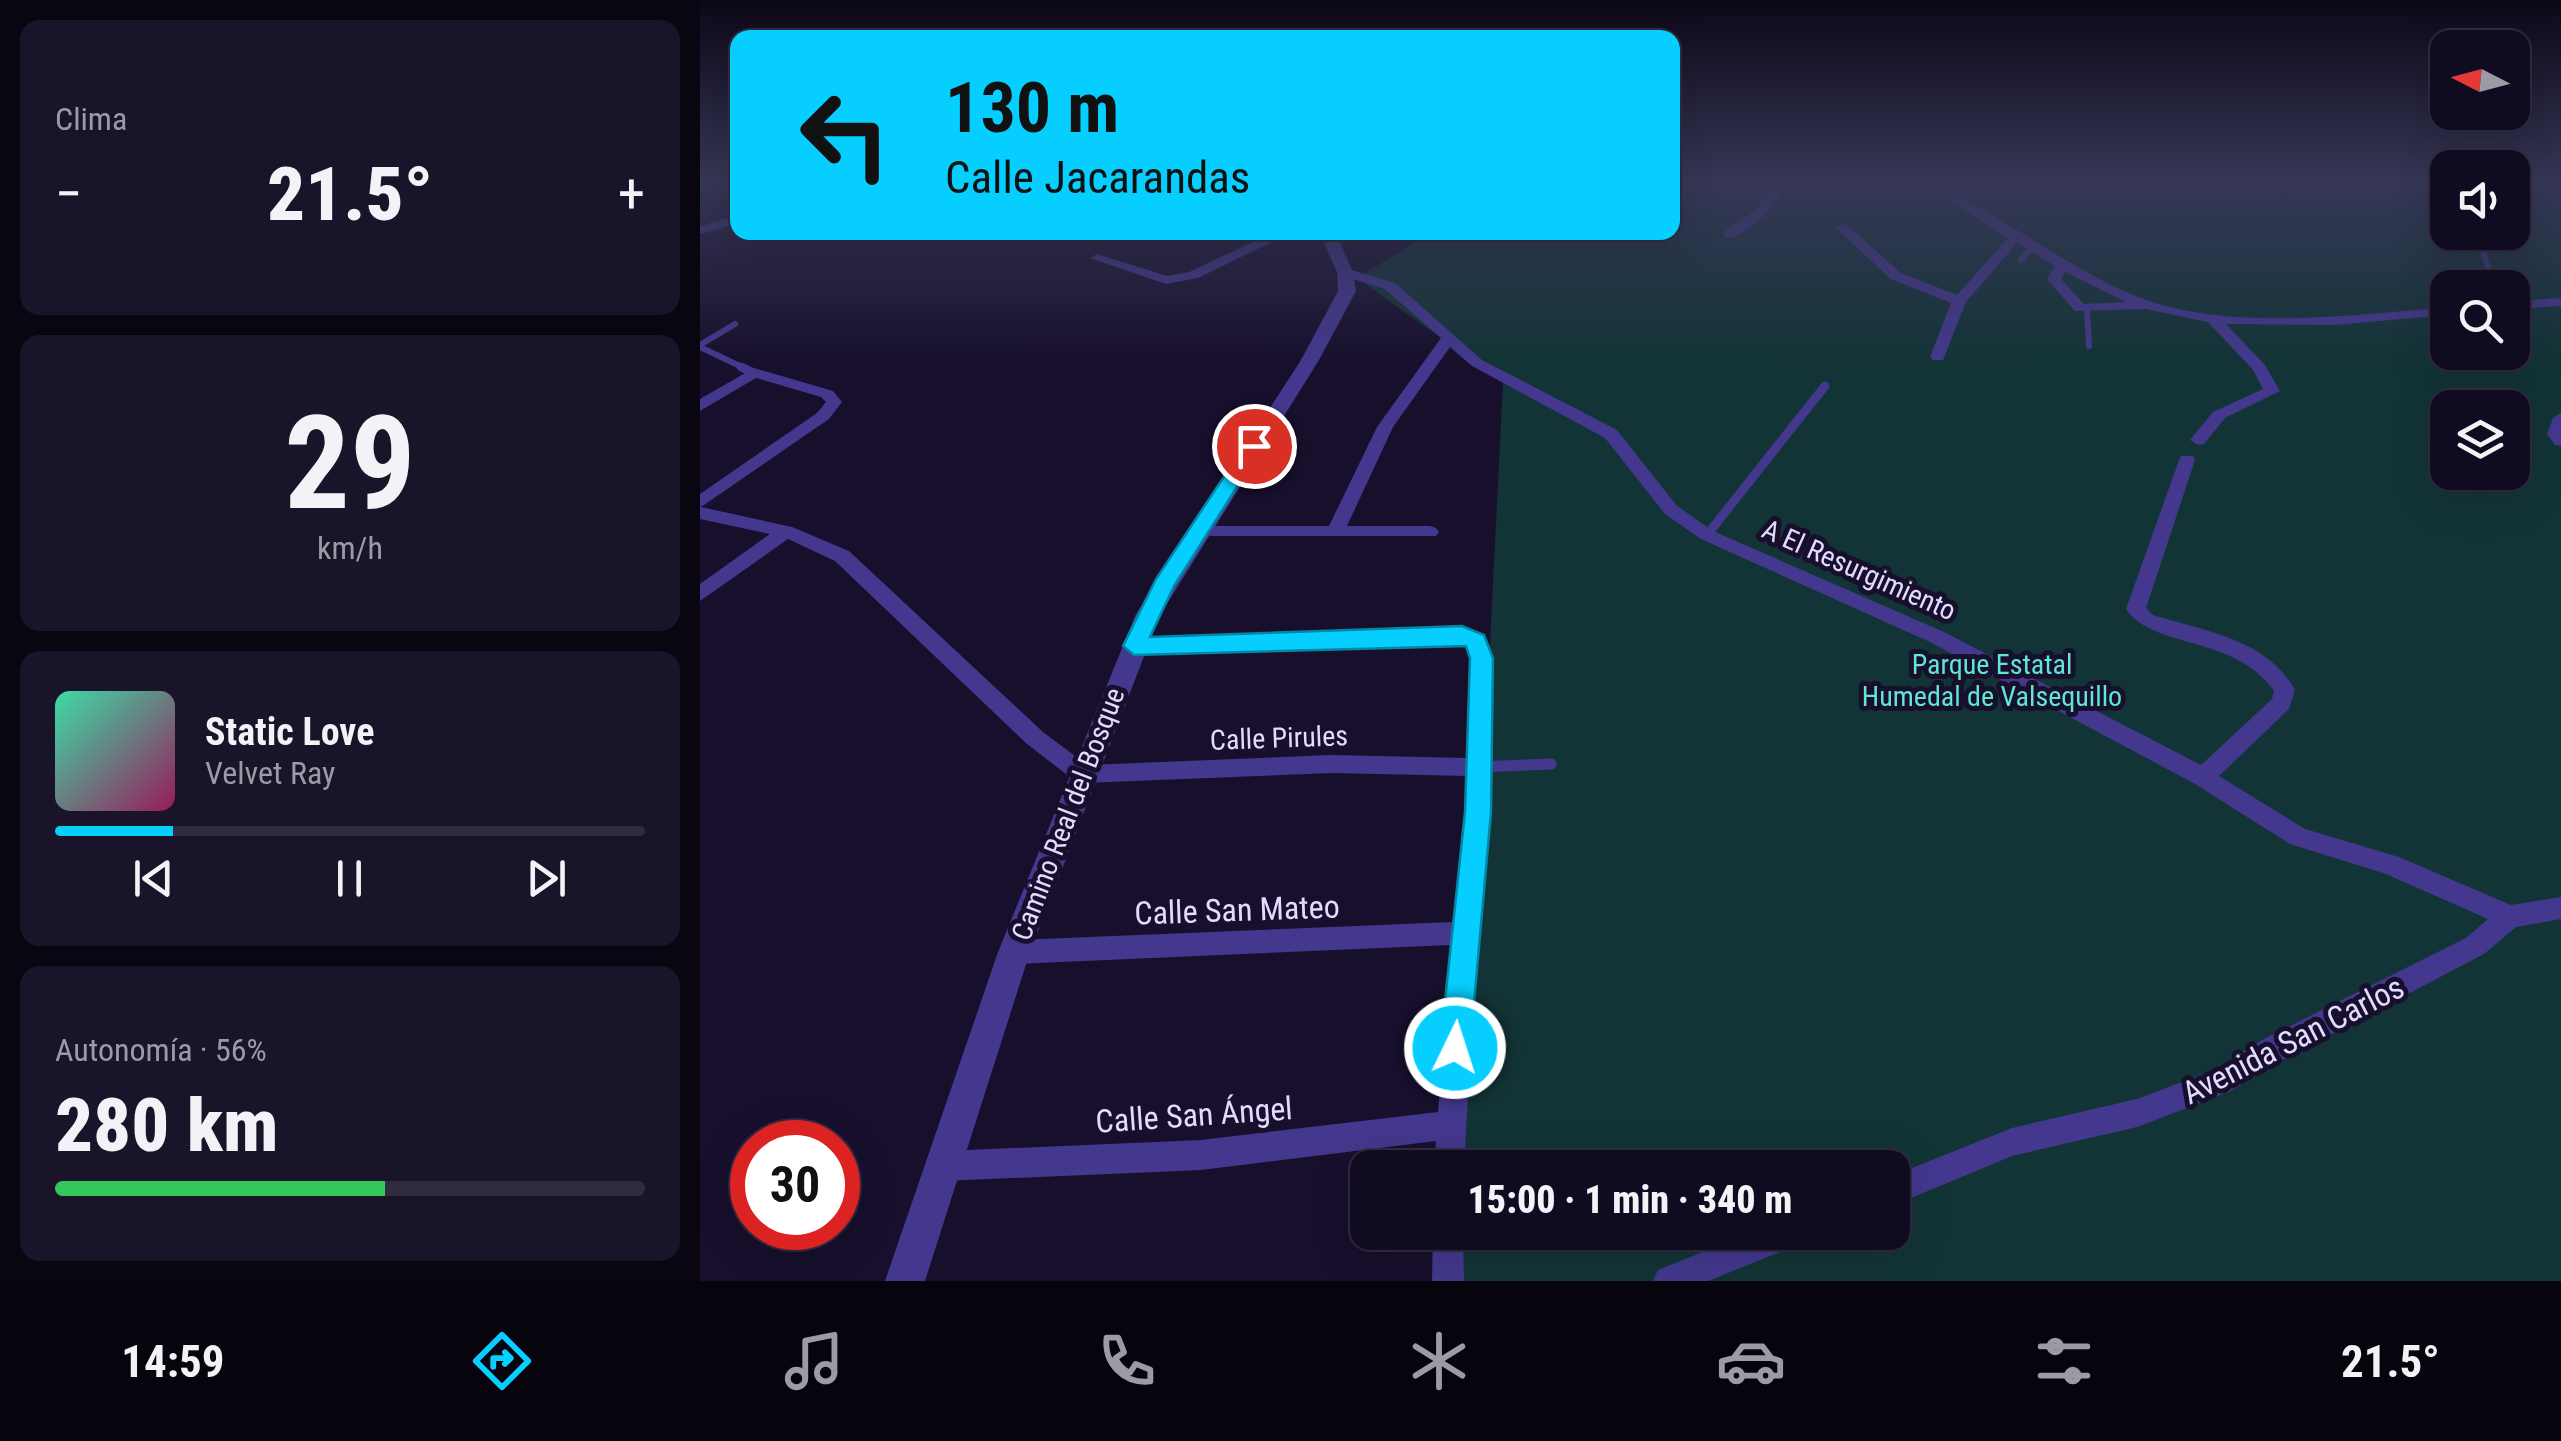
<!DOCTYPE html>
<html lang="es">
<head>
<meta charset="utf-8">
<style>
	body { margin:0; font-family:"Roboto Condensed",sans-serif; background:#1a142a; color:#f1f3f6; height:100vh; display:flex; flex-direction:column; font-size:38px; white-space:nowrap }
	* { box-sizing:border-box; margin:0 }
	p { font-size:32px; color:#9c9ba5 }
	.icon { flex:none; width:55px; height:55px; fill:none; stroke:currentColor; stroke-width:2; stroke-linecap:round; stroke-linejoin:round }
	.map { position:relative; flex:1; overflow:hidden }
	.panel { display:flex; flex-direction:column; gap:20px; padding:20px; background:#090612; width:700px }
	.panel>* { flex:none }
	.banner { position:absolute; left:30px; top:30px; width:950px; height:210px; border-radius:20px; box-shadow:0 10px 40px #0002,0 0 0 2px #302b3f; background:#06cfff; color:#111; overflow:hidden }
	.needle { width:65px; rotate:276deg }
	.fabs { position:absolute; left:1730px; top:30px; display:grid; gap:20px }
	.fabs a { display:grid; place-items:center; width:100px; height:100px; border-radius:20px; background:#110b21; box-shadow:0 10px 40px #0002,0 0 0 2px #302b3f; font-size:50px }
	.speed { position:absolute; left:30px; top:1120px; display:flex; gap:20px; font-size:50px; font-weight:700; text-align:center }
	.speed>* { display:grid; place-content:center; width:130px; height:130px; border-radius:50%; background:#110b21; box-shadow:0 10px 40px #0002,0 0 0 2px #302b3f; line-height:1 }
	.speed .limit { border:15px solid #d22; background:#fff; color:#111 }
	.pin { position:absolute; display:grid; place-items:center; width:85px; height:85px; color:#fff; margin:-42px; border:5px solid #fff; border-radius:50%; box-shadow:0 2px 10px #0007 }
	.me { position:absolute; width:110px; margin:-55px; rotate:4deg; stroke-linejoin:round; filter:drop-shadow(0 0 8px #0008) }
	.turn { display:flex; align-items:center; gap:35px; height:210px; padding:0 50px; font-size:45px }
	.turn .icon { width:130px; height:130px; stroke-width:2.5 }
	.turn b { display:block; font-size:70px; line-height:85px }
	.big { font-size:75px; font-weight:800; line-height:1.1 }
	.panel .card { flex:1; display:flex; flex-direction:column; justify-content:center; gap:15px; min-width:0; padding:0 35px; border-radius:20px; background:#1a142a }
	.panel .dial { align-items:center; gap:0 }
	.dial b { font-size:130px; line-height:1 }
	.song { display:flex; align-items:center; gap:30px }
	.cover { width:120px; height:120px; border-radius:15px; background:linear-gradient(135deg,hsl(160 70% 55%),hsl(330 70% 35%)) }
	.played { height:10px; border-radius:5px; background:linear-gradient(90deg,#06cfff 20%,#302b3f 20%) }
	.keys { display:flex; justify-content:space-around; direction:ltr }
	.heat { display:flex; justify-content:space-between; align-items:center; font-size:55px; direction:ltr }
	.charge { height:15px; border-radius:8px; background:linear-gradient(90deg,#34c759 56%,#302b3f 0) }
	.trip { position:absolute; left:650px; top:1150px; width:560px; height:100px; border-radius:20px; background:#110b21; box-shadow:0 10px 40px #0002,0 0 0 2px #302b3f; font-weight:800; line-height:100px; text-align:center }
	.dock { display:flex; height:160px; justify-content:space-around; align-items:center; background:#07040d; color:#9c9ba5 }
	.dock .icon { width:70px; height:70px }
	.dock .on { color:#06cfff }
	.dock b { font-size:45px; color:#f1f3f6 }
	main { display:flex; flex:1; min-height:0 }
	.map>svg:first-child { display:block }
	.green { fill:#123436; fill-rule:evenodd }
	.lines { fill:none; stroke-linecap:round; stroke-linejoin:round }
	.stream { stroke:#081a4d; stroke-width:4 }
	.service-far2 { stroke:#43388d; stroke-width:6 }
	.service-far1 { stroke:#43388d; stroke-width:9 }
	.service { stroke:#43388d; stroke-width:11 }
	.minor { fill:#43388d; fill-rule:evenodd }
	.tertiary { fill:#43388d; fill-rule:evenodd }
	.route { fill:#06cfff; stroke:#0487a6; stroke-width:2.5 }
	.labels { text-anchor:middle; dominant-baseline:central; stroke-width:10; stroke-linejoin:round; paint-order:stroke }
	.street-label { font-size:28px; fill:#e2daff; stroke:#170f2c }
	.park-label { font-size:28px; fill:#5ee7d1; stroke:#170f2c }
	.near-street-label { font-size:32px; fill:#e2daff; stroke:#170f2c }
</style>
</head>
<body>
<main>
<section class="panel">
<div class="card"><p>Clima</p>
<div class="heat"><a>−</a><b class="big">21.5°</b><a>+</a></div>
</div>
<div class="card dial"><b>29</b><p>km/h</p></div>
<div class="card">
<div class="song"><i class="cover"></i><div><b>Static Love</b><p>Velvet Ray</p></div></div>
<div class="played"></div>
<div class="keys"><svg class="icon" aria-label="previous" viewBox="0 0 24 24"><path d="M18 5L8 12l10 7zM5 5v14"/></svg><svg class="icon" aria-label="pause" viewBox="0 0 24 24"><path d="M8 5v14M16 5v14"/></svg><svg class="icon" aria-label="next" viewBox="0 0 24 24"><path d="M6 5l10 7-10 7zM19 5v14"/></svg></div>
</div>
<div class="card"><p>Autonomía · 56%</p><b class="big">280 km</b><div class="charge"></div></div>
</section>
<div class="map">
<svg width="1861" height="1281" viewBox="0 0 1861 1281">
	<rect width="100%" height="100%" fill="#170f2c"/>
	<path class="green" d="M973 183H1747L1748 232H1812L1813 183H1861V1281H759L761 1233 1192 1232V1168L764 1167 803 382 657 278 730 233 972 232ZM1748 288H1812V352H1748ZM1748 408H1812V472H1748Z"/>
	<g class="lines">
		<polyline class="stream" points="0,191 28,183"/>
		<g class="service-far2">
			<polyline points="1779,239 1795,288"/>
			<polyline points="1321,260 1334,245"/>
			<polyline points="1387,310 1389,346"/>
			<polyline points="0,345 35,324"/>
			<polyline points="0,347 46,369"/>
		</g>
		<g class="service-far1">
			<polyline points="41,367 54,373"/>
			<polyline points="1007,535 1125,386"/>
		</g>
		<polyline class="service" points="777,767 851,764"/>
		<g class="minor">
			<path d="M1078 183H1090C1075 203 1051 238 1024 238V232L1057 209Z"/>
			<path d="M1222 183H1237C1265 200 1295 216 1322 233 1361 257 1400 283 1446 300 1534 331 1654 315 1748 307V315L1634 325 1526 324 1565 365 1580 391 1525 418 1504 444 1498 445 1490 440 1513 412 1563 389 1553 370 1508 322 1446 309 1375 311 1347 279 1355 266 1317 243 1266 302 1243 360H1233L1230 357 1251 303 1191 279 1135 227 1146 224 1201 273 1257 295 1308 238ZM1365 272 1426 302 1384 304 1361 279Z"/>
			<polygon points="38,215 38,223 0,234 0,226"/>
			<polygon points="574,232 592,232 498,278 466,284 390,258 397,254 467,276 489,272"/>
			<path d="M645 268 695 283 782 360 917 430 977 506 1013 531 1244 632 1501 765 1572 699 1574 691C1536 635 1452 649 1426 609L1479 460 1481 456H1493L1495 460 1446 608 1453 615C1504 631 1567 639 1595 690L1589 709 1519 776 1605 829 1699 857 1811 905 1861 897V919L1816 927 1784 954 1584 1059 1531 1091 1437 1127 1312 1156 1192 1206V1176L1312 1128 1437 1099 1513 1070 1564 1039 1766 938 1788 919 1686 874 1590 844 1495 784 1230 642 1001 539 965 514 905 438 772 366 750 347 693 427 647 526H730L736 528 739 532 736 536H491L488 532 497 526H629L677 427 741 338 685 289 640 275 638 272Z"/>
			<polygon points="1861,298 1861,306 1812,309 1812,301"/>
			<polygon points="54,368 133,391 142,402 129,419 1,507 92,527 149,551 343,732 387,765 631,755 768,758 771,657 767,645 759,641 434,654 424,646 434,638 762,627 783,636 791,657 790,812 777,933 764,1168 734,1168 736,1141 501,1170 243,1181 233,1176 228,1166 233,1156 243,1151 501,1140 738,1112 751,945 314,964 305,961 301,952 305,943 314,940 753,922 766,812 768,776 631,773 383,783 375,781 327,744 135,561 88,539 0,601 0,584 70,534 0,519 0,494 117,413 126,402 121,397 56,378 0,411 0,399"/>
			<polygon points="1861,413 1861,446 1855,445 1847,434 1853,418"/>
			<polygon points="733,1232 763,1232 764,1281 732,1281"/>
			<polygon points="1052,1232 1106,1232 1102,1243 1008,1281 953,1281 958,1270"/>
		</g>
		<polygon class="tertiary" points="619,232 635,232 653,272 656,291 619,360 460,615 330,952 225,1281 185,1281 298,952 436,614 601,360 638,291 637,272"/>
	</g>
	<linearGradient id="sky" x2="0" y2="1"><stop stop-color="#0d0818"/><stop offset="0.5" stop-color="#363756"/><stop offset="1" stop-color="#363756" stop-opacity="0"/></linearGradient>
	<rect width="1861" height="363" fill="url(#sky)"/>
	<polygon class="route" points="554,440 563,446 474,586 450,637 762,626 784,635 793,658 791,812 770,1048 766,1059 755,1064 744,1059 740,1048 765,812 770,658 766,646 434,655 423,646 456,579 547,442"/>
	<g class="labels">
		<g class="street-label">
			<text transform="translate(1159 570) rotate(24)">A El Resurgimiento</text>
			<text transform="translate(579 738) rotate(-2)">Calle Pirules</text>
			<text transform="translate(368 814) rotate(-69)">Camino Real del Bosque</text>
		</g>
		<g class="park-label">
			<text x="1292" y="664">Parque Estatal<tspan x="1292" dy="32">Humedal de Valsequillo</tspan></text>
		</g>
		<g class="near-street-label">
			<text transform="translate(537 910) rotate(-2)">Calle San Mateo</text>
			<text transform="translate(1593 1040) rotate(-27)">Avenida San Carlos</text>
			<text transform="translate(494 1115) rotate(-4)">Calle San Ángel</text>
		</g>
	</g>
</svg>
<div class="fabs">
<a><svg class="needle" viewBox="-14 -14 28 28"><path d="M0-13l5 13h-10z" fill="#e53935"/><path d="M0 13l5-13h-10z" fill="#9c9ba5"/></svg></a>
<a><svg class="icon" aria-label="sound" viewBox="0 0 24 24"><path d="M4 9h4l5-4v14l-5-4H4zM17 9q2 3 0 6"/></svg></a>
<a><svg class="icon" aria-label="search" viewBox="0 0 24 24"><circle cx="10" cy="10" r="6"/><path d="M15 15l6 6"/></svg></a>
<a><svg class="icon" aria-label="layers" viewBox="0 0 24 24"><path d="M12 4l9 5-9 5-9-5zM3 14l9 5 9-5"/></svg></a>
</div>
<div class="speed"><div class="limit">30</div></div>
<div class="pin" style="left:554px;top:446px;background:#d93025"><svg class="icon" aria-label="arrive" viewBox="0 0 24 24"><path d="M6 21V4h12l-3 4 3 4H6"/></svg></div>
<svg class="me" style="left:755px;top:1048px" viewBox="-20 -20 40 40"><circle r="17" fill="#06cfff" stroke="#fff" stroke-width="3"/><path d="M0-11L8 9 0 5-8 9z" fill="#fff"/></svg>
<div class="trip">15:00 · 1 min · 340 m</div>
<div class="banner">
<div class="turn"><svg class="icon" aria-label="left" viewBox="0 0 24 24"><path d="M17 20v-9H6M10 6l-5 5 5 5"/></svg><div><b>130 m</b>Calle Jacarandas</div></div>
</div>
</div>
</main>
<nav class="dock">
<b>14:59</b>
<svg class="icon on" aria-label="directions" viewBox="0 0 24 24"><path d="M12 3l9 9-9 9-9-9zM9 14v-3h6M13 9l2 2-2 2"/></svg>
<svg class="icon" aria-label="music" viewBox="0 0 24 24"><path d="M9 18V5l10-2v13"/><circle cx="6" cy="18" r="3"/><circle cx="16" cy="16" r="3"/></svg>
<svg class="icon" aria-label="phone" viewBox="0 0 24 24"><path d="M5 4h4l2 5-3 2q2 4 5 5l2-3 5 2v4C11 20 4 13 5 4z"/></svg>
<svg class="icon" aria-label="climate" viewBox="0 0 24 24"><path d="M12 3v18M4 7l16 10M4 17L20 7"/></svg>
<svg class="icon" aria-label="car" viewBox="0 0 24 24"><path d="M5 17H2v-5l4-1 3-4h7l3 4 3 1v5h-3M9 17h6M6 11h13"/><circle cx="7" cy="17" r="2"/><circle cx="17" cy="17" r="2"/></svg>
<svg class="icon" aria-label="filters" viewBox="0 0 24 24"><path d="M4 7h16M4 17h16"/><circle cx="9" cy="7" r="2"/><circle cx="15" cy="17" r="2"/></svg>
<b>21.5°</b>
</nav>
</body>
</html>
